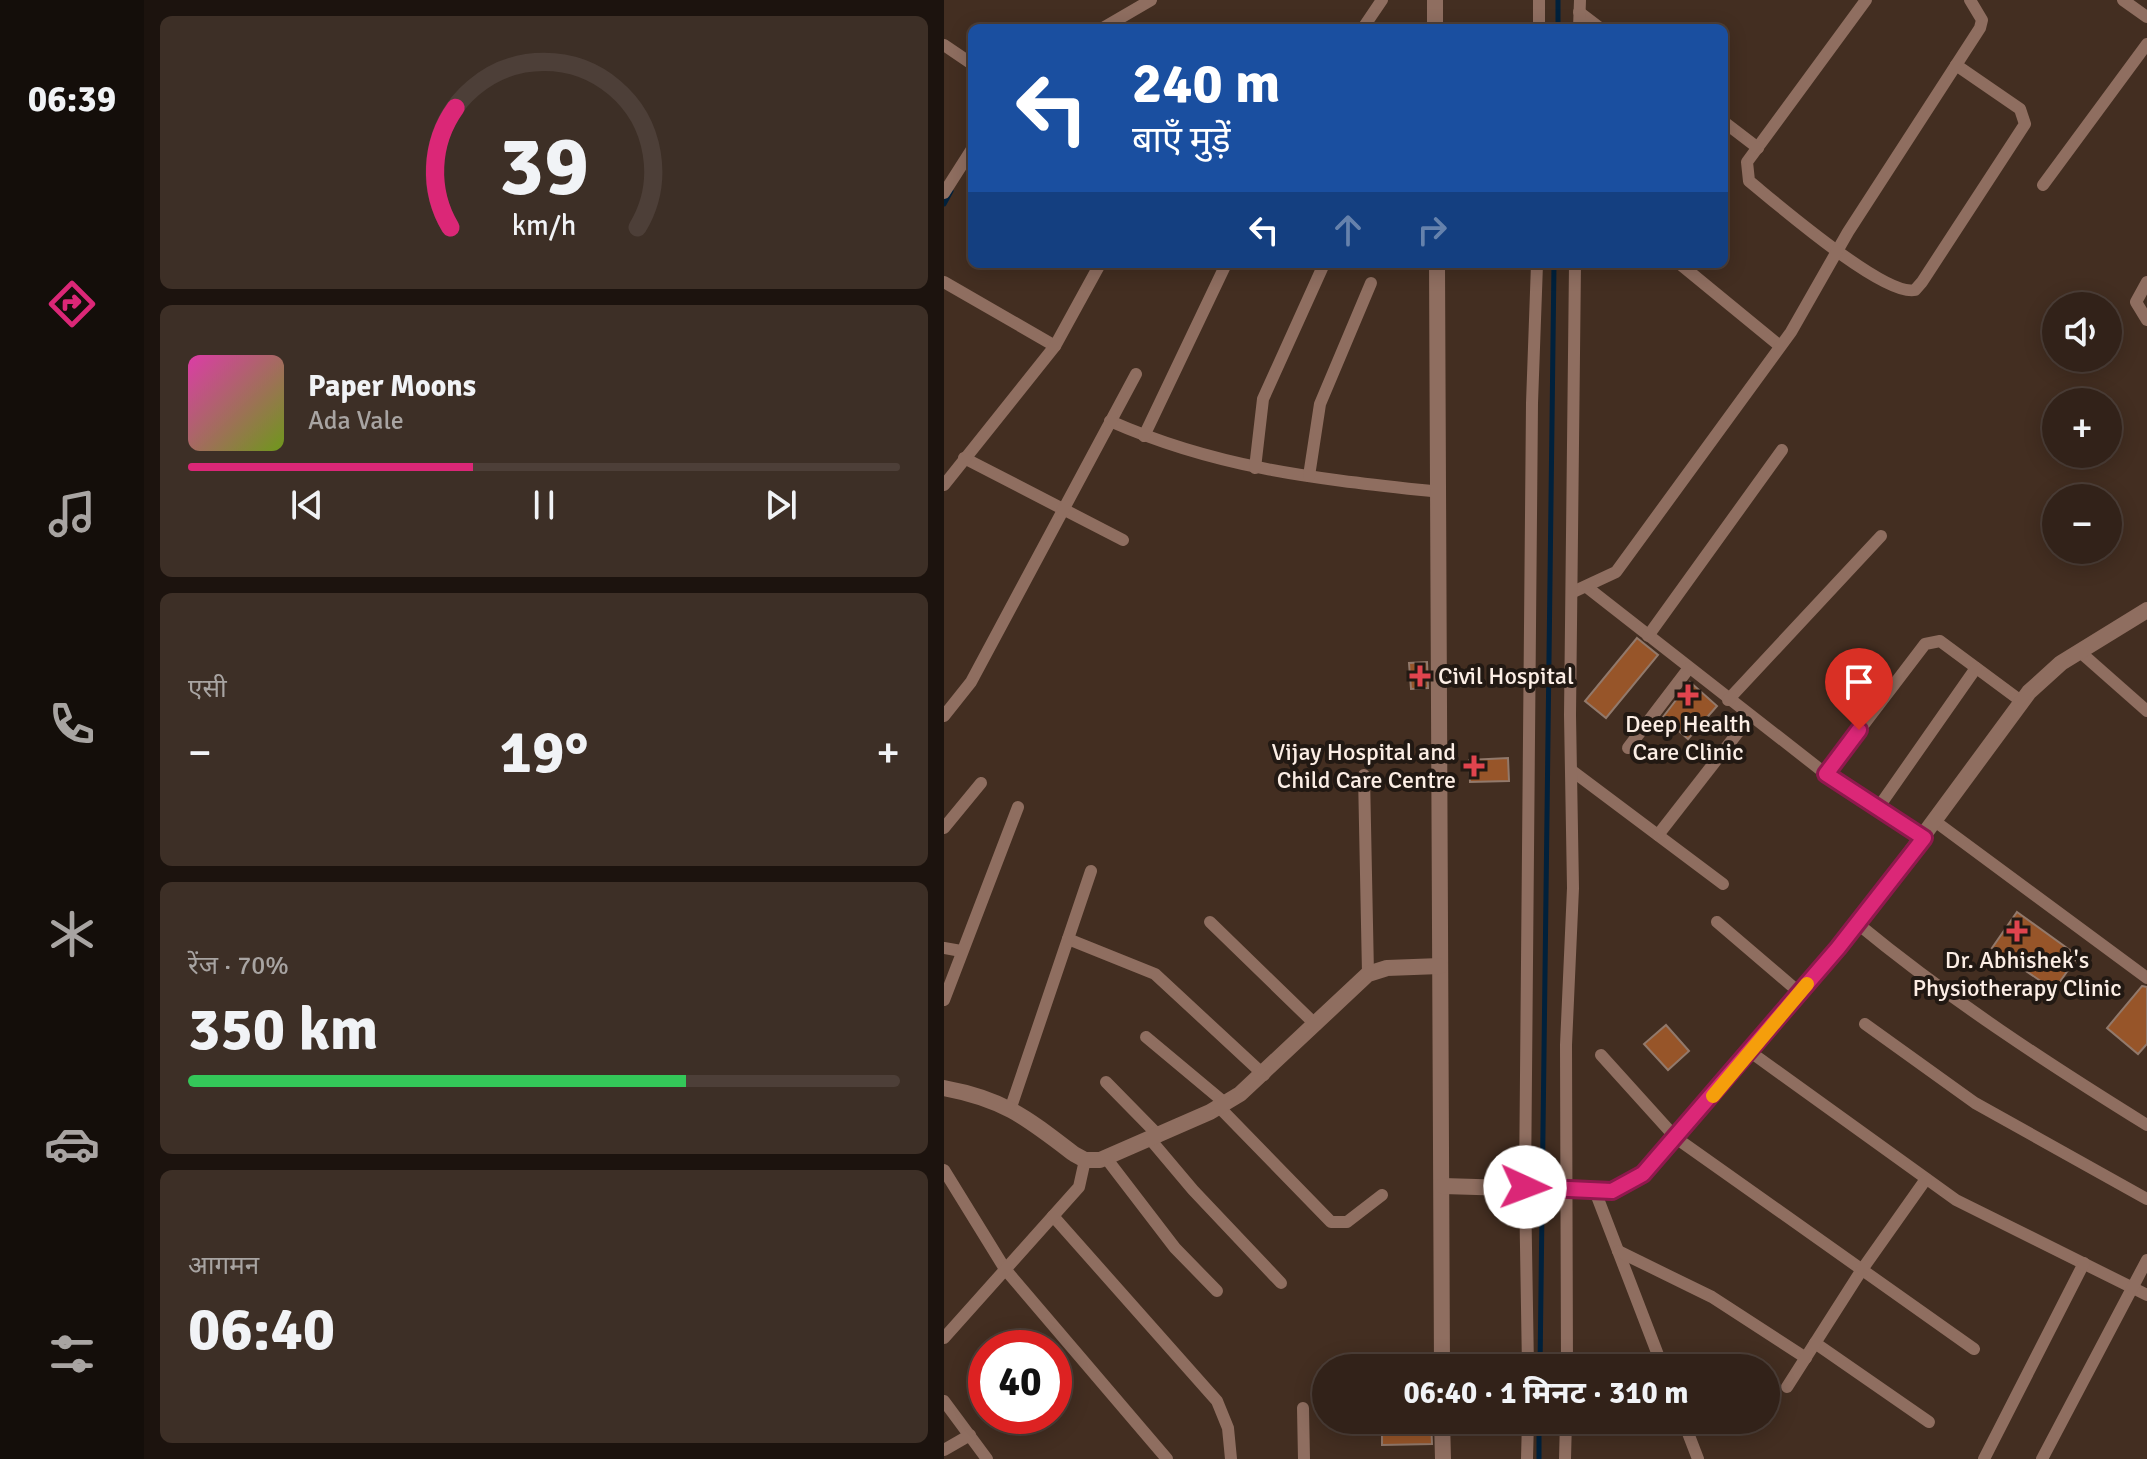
<!DOCTYPE html>
<html lang="hi">
<head>
<meta charset="utf-8">
<style>
	body { margin:0; font-family:Signika,"Noto Sans Devanagari",sans-serif; background:#3d2f26; color:#f1f3f6; height:100vh; display:flex; flex-direction:column; font-size:30px; white-space:nowrap }
	* { box-sizing:border-box; margin:0 }
	p { font-size:26px; color:#a8a4a2 }
	.icon { flex:none; width:44px; height:44px; fill:none; stroke:currentColor; stroke-width:2; stroke-linecap:round; stroke-linejoin:round }
	.map { position:relative; flex:1; overflow:hidden }
	.details { display:flex; flex-direction:column; gap:16px; padding:16px; background:#1c130e; width:800px }
	.details>* { flex:none }
	.top-card { position:absolute; left:24px; top:24px; width:760px; height:244px; border-radius:12px; box-shadow:0 4px 20px #0003,0 0 0 2px #4d3f38; background:#1a4fa0; color:#fff; overflow:hidden }
	.controls { position:absolute; left:1098px; top:292px; display:grid; gap:16px }
	.controls a { display:grid; place-items:center; width:80px; height:80px; border-radius:50%; background:#322219; box-shadow:0 4px 20px #0003,0 0 0 2px #4d3f38; font-size:40px }
	.speed { position:absolute; left:24px; top:1330px; display:flex; gap:16px; font-size:40px; font-weight:700; text-align:center }
	.speed>* { display:grid; place-content:center; width:104px; height:104px; border-radius:50%; background:#322219; box-shadow:0 4px 20px #0003,0 0 0 2px #4d3f38; line-height:1 }
	.speed .limit { border:12px solid #d22; background:#fff; color:#111 }
	.pin { position:absolute; display:grid; place-items:center; width:68px; height:68px; color:#fff; margin:-82px -34px; border-radius:50% 50% 50% 0; rotate:-45deg; box-shadow:0 0 8px #0007 }
	.pin .icon { rotate:45deg }
	.me { position:absolute; width:88px; margin:-44px; rotate:92deg; stroke-linejoin:round; filter:drop-shadow(0 0 6px #0008) }
	.turn { display:flex; align-items:center; gap:28px; height:168px; padding:0 32px; font-size:36px }
	.turn .icon { width:104px; height:104px; stroke-width:2.5 }
	.turn b { display:block; font-size:56px; line-height:68px }
	.lanes { display:flex; align-items:center; height:76px; padding:0 32px; background:#0003; justify-content:center; gap:40px; direction:ltr }
	.lanes .off { opacity:.35 }
	.big { font-size:60px; font-weight:700; line-height:1.1 }
	.details .widget { flex:1; display:flex; flex-direction:column; justify-content:center; gap:12px; min-width:0; padding:0 28px; border-radius:12px; background:#3d2f26 }
	.details .dial { align-items:center; gap:0 }
	.dial svg { height:208px; overflow:visible; fill:none; stroke:#4d3f38; stroke-width:7; stroke-linecap:round; text-anchor:middle }
	.dial text { fill:#f1f3f6; stroke:none }
	.song { display:flex; align-items:center; gap:24px }
	.cover { width:96px; height:96px; border-radius:12px; background:linear-gradient(135deg,hsl(320 70% 55%),hsl(80 70% 35%)) }
	.played { height:8px; border-radius:4px; background:linear-gradient(90deg,#db2777 40%,#4d3f38 40%) }
	.keys { display:flex; justify-content:space-around; direction:ltr }
	.heat { display:flex; justify-content:space-between; align-items:center; font-size:44px; direction:ltr }
	.charge { height:12px; border-radius:6px; background:linear-gradient(90deg,#34c759 70%,#4d3f38 0) }
	.trip { position:absolute; left:368px; top:1354px; width:468px; height:80px; border-radius:40px; background:#322219; box-shadow:0 4px 20px #0003,0 0 0 2px #4d3f38; font-weight:700; line-height:80px; text-align:center }
	main { display:flex; flex:1; min-height:0 }
	.tabs { display:flex; flex-direction:column; width:144px; justify-content:space-around; align-items:center; background:#140e0a; color:#a8a4a2 }
	.tabs .icon { width:56px; height:56px }
	.tabs .on { color:#db2777 }
	.tabs b { font-size:36px; color:#f1f3f6 }
	.map>svg:first-child { display:block }
	.lines { fill:none; stroke-linecap:round; stroke-linejoin:round }
	.stream { stroke:#01213c; stroke-width:5 }
	.building { fill:#975529; stroke:#92796b; stroke-width:2 }
	.minor { stroke:#8f6e60; stroke-width:12 }
	.tertiary { stroke:#8f6e60; stroke-width:16 }
	.route-casing { stroke:#8e194d; stroke-width:20 }
	.route { stroke:#db2777; stroke-width:14 }
	.slow { stroke:#f59e0b; stroke-width:14 }
	.health-dot { fill:#e0444e; stroke:#221913; stroke-width:3 }
	.labels { text-anchor:middle; dominant-baseline:central; stroke-width:8; stroke-linejoin:round; paint-order:stroke }
	.poi-label { font-size:24px; fill:#fceee5; stroke:#221913 }
</style>
</head>
<body>
<main>
<nav class="tabs">
<b>06:39</b>
<svg class="icon on" aria-label="directions" viewBox="0 0 24 24"><path d="M12 3l9 9-9 9-9-9zM9 14v-3h6M13 9l2 2-2 2"/></svg>
<svg class="icon" aria-label="music" viewBox="0 0 24 24"><path d="M9 18V5l10-2v13"/><circle cx="6" cy="18" r="3"/><circle cx="16" cy="16" r="3"/></svg>
<svg class="icon" aria-label="phone" viewBox="0 0 24 24"><path d="M5 4h4l2 5-3 2q2 4 5 5l2-3 5 2v4C11 20 4 13 5 4z"/></svg>
<svg class="icon" aria-label="climate" viewBox="0 0 24 24"><path d="M12 3v18M4 7l16 10M4 17L20 7"/></svg>
<svg class="icon" aria-label="car" viewBox="0 0 24 24"><path d="M5 17H2v-5l4-1 3-4h7l3 4 3 1v5h-3M9 17h6M6 11h13"/><circle cx="7" cy="17" r="2"/><circle cx="17" cy="17" r="2"/></svg>
<svg class="icon" aria-label="filters" viewBox="0 0 24 24"><path d="M4 7h16M4 17h16"/><circle cx="9" cy="7" r="2"/><circle cx="15" cy="17" r="2"/></svg>
</nav>
<section class="details">
<div class="widget dial"><svg viewBox="0 0 100 80">
<path d="M14 69A42 42 0 1 1 86 69"/>
<path d="M14 69A42 42 0 0 1 16 23" stroke="#db2777"/>
<text x="50" y="56" font-size="32" font-weight="700">39</text>
<text x="50" y="72" font-size="11">km/h</text>
</svg></div>
<div class="widget">
<div class="song"><i class="cover"></i><div><b>Paper Moons</b><p>Ada Vale</p></div></div>
<div class="played"></div>
<div class="keys"><svg class="icon" aria-label="previous" viewBox="0 0 24 24"><path d="M18 5L8 12l10 7zM5 5v14"/></svg><svg class="icon" aria-label="pause" viewBox="0 0 24 24"><path d="M8 5v14M16 5v14"/></svg><svg class="icon" aria-label="next" viewBox="0 0 24 24"><path d="M6 5l10 7-10 7zM19 5v14"/></svg></div>
</div>
<div class="widget"><p>एसी</p>
<div class="heat"><a>−</a><b class="big">19°</b><a>+</a></div>
</div>
<div class="widget"><p>रेंज · 70%</p><b class="big">350 km</b><div class="charge"></div></div>
<div class="widget"><p>आगमन</p><b class="big">06:40</b></div>
</section>
<div class="map">
<svg width="1203" height="1459" viewBox="0 0 1203 1459">
	<rect width="100%" height="100%" fill="#432e21"/>
	<g class="lines">
		<g class="stream">
			<polyline points="614,28 614,0"/>
			<polyline points="0,204 7,191"/>
			<polyline points="596,1368 610,264"/>
			<polyline points="595,1459 595,1420"/>
		</g>
	</g>
	<g class="building">
		<polygon points="693,638 714,655 662,718 641,701"/>
		<polygon points="483,662 484,688 467,689 465,663"/>
		<polygon points="746,682 773,706 744,739 719,717"/>
		<polygon points="564,758 565,781 526,782 525,760"/>
		<polygon points="1073,912 1134,956 1110,990 1048,948"/>
		<polygon points="1198,986 1203,987 1203,1044 1194,1054 1163,1028"/>
		<polygon points="722,1025 745,1051 724,1070 700,1044"/>
		<polygon points="438,1420 487,1420 488,1444 438,1445"/>
	</g>
	<g class="lines">
		<g class="minor">
			<path d="M922 0 803 162 805 181C832 203 940 297 971 290L978 282 1081 124 1076 109 1012 65"/>
			<polyline points="1179,0 1203,17"/>
			<polyline points="635,12 656,28"/>
			<polyline points="159,28 207,0"/>
			<polyline points="419,28 438,0"/>
			<polyline points="595,28 595,0"/>
			<polyline points="635,28 636,0"/>
			<polyline points="0,45 28,64"/>
			<polyline points="780,122 814,148"/>
			<polyline points="1099,185 1203,44"/>
			<polyline points="0,193 28,149"/>
			<polyline points="736,264 836,346"/>
			<polyline points="0,282 111,346"/>
			<polyline points="1203,282 1192,302 1203,320"/>
			<path d="M166 421C277 470 377 479 495 492"/>
			<polyline points="200,436 282,264"/>
			<polyline points="20,458 179,540"/>
			<polyline points="311,468 319,399 380,264"/>
			<polyline points="365,476 376,404 427,283"/>
			<polyline points="0,485 111,346 156,264"/>
			<polyline points="644,588 882,774 980,838"/>
			<polyline points="629,592 672,572 847,332 904,232 1036,28 1038,20 1026,0"/>
			<polyline points="704,636 838,450"/>
			<polyline points="1135,651 1203,711"/>
			<polyline points="784,700 937,536"/>
			<polyline points="0,716 27,682 192,374"/>
			<polyline points="684,748 745,668"/>
			<polyline points="627,770 779,884"/>
			<polyline points="882,774 981,644 996,641 1077,701"/>
			<polyline points="420,775 424,974"/>
			<polyline points="934,808 1032,668"/>
			<polyline points="992,822 1203,978"/>
			<polyline points="0,828 37,783"/>
			<polyline points="714,835 806,717"/>
			<polyline points="266,922 372,1025"/>
			<polyline points="773,922 856,993"/>
			<path d="M914 924C1005 999 1103 1063 1203 1125"/>
			<polyline points="124,939 211,974 320,1075"/>
			<polyline points="0,948 17,951"/>
			<polyline points="0,1000 74,807"/>
			<polyline points="921,1024 1031,1103 1203,1199"/>
			<polyline points="202,1037 281,1103"/>
			<polyline points="805,1051 1012,1200 1203,1295"/>
			<polyline points="657,1055 732,1138 1030,1349"/>
			<polyline points="162,1082 215,1136"/>
			<polyline points="67,1107 147,871"/>
			<polyline points="275,1107 387,1222 403,1222 438,1195"/>
			<polyline points="206,1139 249,1190 337,1283"/>
			<polyline points="162,1158 231,1248 273,1291"/>
			<polyline points="0,1170 61,1269 223,1459"/>
			<polyline points="651,1191 719,1368"/>
			<polyline points="109,1216 273,1401 284,1428 287,1459"/>
			<polyline points="674,1251 768,1297 862,1358"/>
			<polyline points="0,1338 135,1187 141,1160"/>
			<polyline points="871,1343 985,1422"/>
			<polyline points="584,1368 581,1187 588,403 593,264"/>
			<polyline points="623,1368 622,1045 629,888 626,715 631,264"/>
			<polyline points="843,1387 917,1271 982,1179"/>
			<polyline points="0,1401 43,1459"/>
			<polyline points="359,1408 360,1459"/>
			<polyline points="739,1420 754,1459"/>
			<polyline points="0,1450 26,1435"/>
			<polyline points="583,1459 584,1420"/>
			<polyline points="621,1459 622,1420"/>
			<polyline points="1040,1459 1140,1263"/>
			<polyline points="1098,1459 1203,1260"/>
		</g>
		<g class="tertiary">
			<polyline points="491,0 491,28"/>
			<polyline points="493,264 498,1368"/>
			<path d="M0 1088C60 1099 83 1118 130 1154L141 1160H156L266 1112 296 1094 424 974 443 968 496 966"/>
			<polyline points="499,1186 668,1191 699,1174 914,924 1085,692 1117,663 1203,610"/>
			<polyline points="498,1420 499,1459"/>
		</g>
	</g>
	<g class="lines">
		<defs>
			<polyline id="route" points="581,1187 668,1191 699,1174 894,948 980,838 882,774 915,730"/>
		</defs>
		<use href="#route" class="route-casing"/>
		<use href="#route" class="route"/>
		<polyline class="slow" points="769,1096 863,984"/>
	</g>
	<g class="health-dot">
		<path d="M472 664h8v8h8v8h-8v8h-8v-8h-8v-8h8z"/>
		<path d="M740 683h8v8h8v8h-8v8h-8v-8h-8v-8h8z"/>
		<path d="M526 754h8v8h8v8h-8v8h-8v-8h-8v-8h8z"/>
		<path d="M1069 919h8v8h8v8h-8v8h-8v-8h-8v-8h8z"/>
	</g>
	<g class="labels">
		<g class="poi-label">
			<text x="494" y="676" text-anchor="start">Civil Hospital</text>
			<text x="744" y="724">Deep Health<tspan x="744" dy="28">Care Clinic</tspan></text>
			<text x="512" y="752" text-anchor="end">Vijay Hospital and<tspan x="512" dy="28">Child Care Centre</tspan></text>
			<text x="1073" y="960">Dr. Abhishek's<tspan x="1073" dy="28">Physiotherapy Clinic</tspan></text>
		</g>
	</g>
</svg>
<div class="controls">
<a><svg class="icon" aria-label="sound" viewBox="0 0 24 24"><path d="M4 9h4l5-4v14l-5-4H4zM17 9q2 3 0 6"/></svg></a>
<a>+</a>
<a>−</a>
</div>
<div class="speed"><div class="limit">40</div></div>
<div class="pin" style="left:915px;top:730px;background:#d93025"><svg class="icon" aria-label="arrive" viewBox="0 0 24 24"><path d="M6 21V4h12l-3 4 3 4H6"/></svg></div>
<svg class="me" style="left:581px;top:1187px" viewBox="-20 -20 40 40"><circle r="19" fill="#fff"/><path d="M0-13L10 11 0 6-10 11z" fill="#db2777"/></svg>
<div class="trip">06:40 · 1 मिनट · 310 m</div>
<div class="top-card">
<div class="turn"><svg class="icon" aria-label="left" viewBox="0 0 24 24"><path d="M17 20v-9H6M10 6l-5 5 5 5"/></svg><div><b>240 m</b>बाएँ मुड़ें</div></div>
<div class="lanes"><svg class="icon" aria-label="left" viewBox="0 0 24 24"><path d="M17 20v-9H6M10 6l-5 5 5 5"/></svg><svg class="icon off" aria-label="ahead" viewBox="0 0 24 24"><path d="M12 20V5M6 11l6-6 6 6"/></svg><svg class="icon off" aria-label="right" viewBox="0 0 24 24"><path d="M7 20v-9h11M14 6l5 5-5 5"/></svg></div>
</div>
</div>
</main>
</body>
</html>
